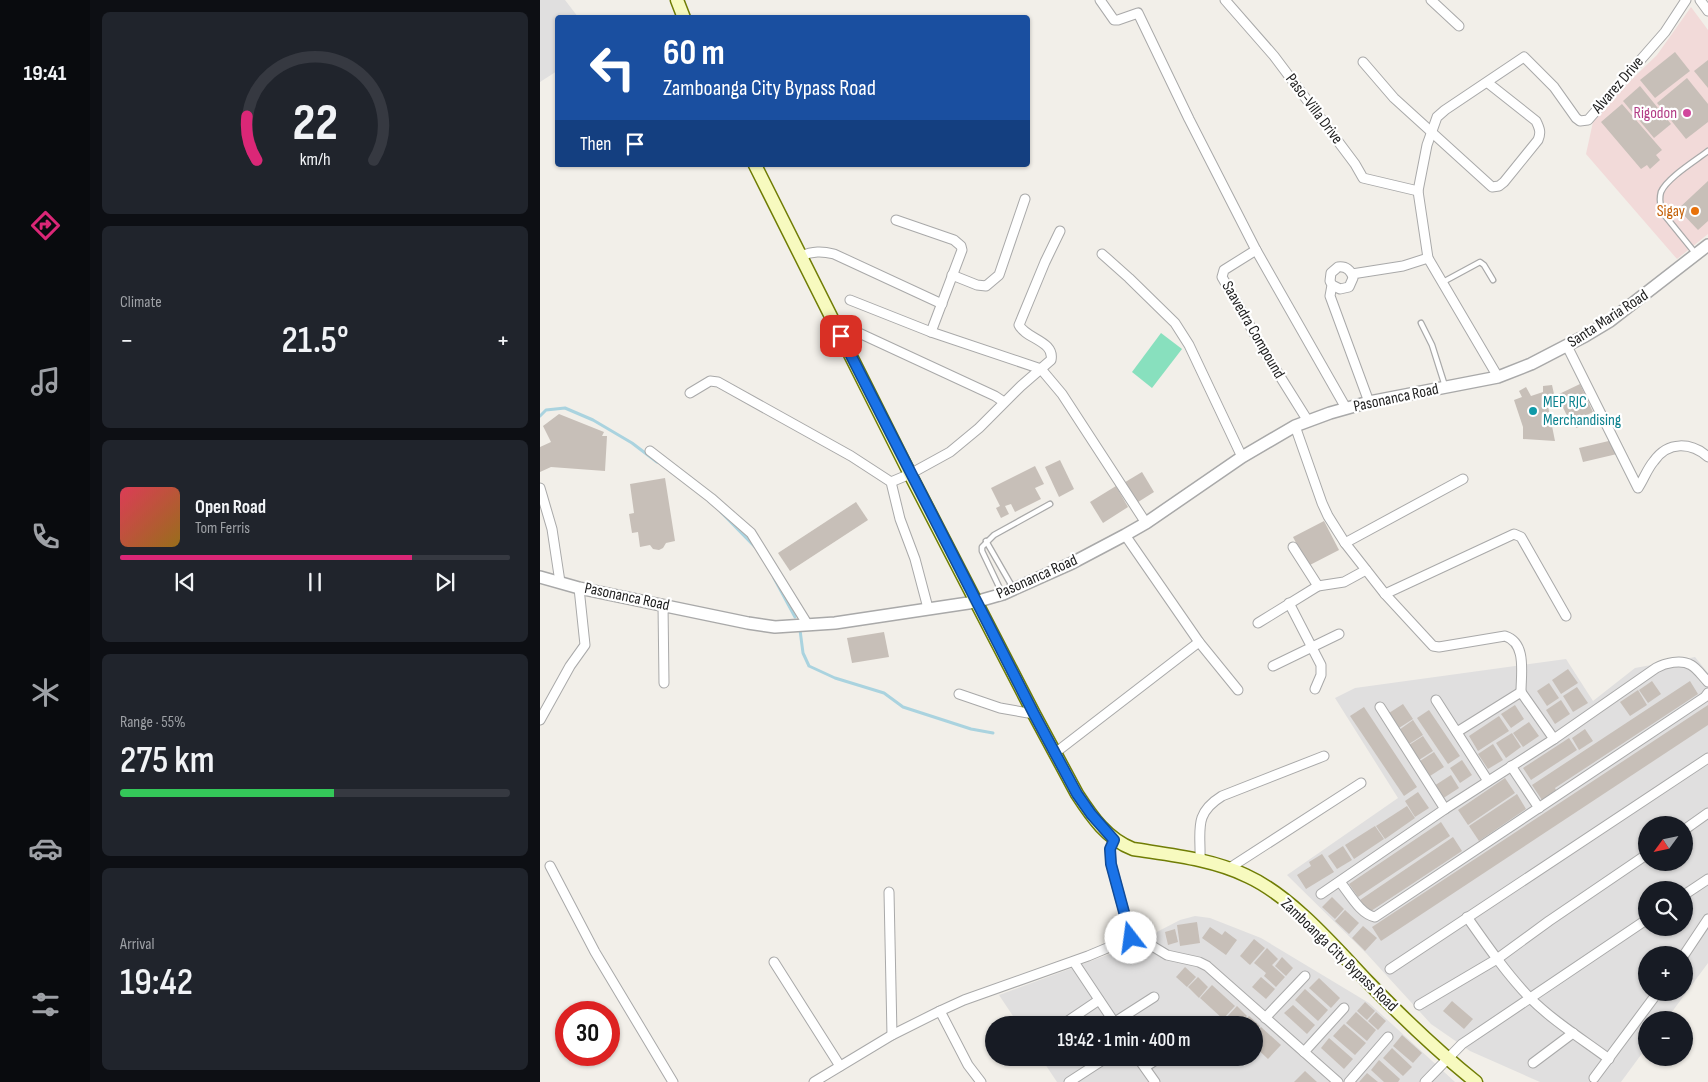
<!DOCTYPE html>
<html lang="en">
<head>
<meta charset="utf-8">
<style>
	body { margin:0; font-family:"Sofia Sans Condensed",sans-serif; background:#20242c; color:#f1f3f6; height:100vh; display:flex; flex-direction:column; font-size:19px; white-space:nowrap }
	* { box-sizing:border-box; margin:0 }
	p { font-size:16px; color:#9ea1a6 }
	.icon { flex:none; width:28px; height:28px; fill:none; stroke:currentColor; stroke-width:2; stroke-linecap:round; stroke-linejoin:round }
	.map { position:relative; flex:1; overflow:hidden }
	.drawer { display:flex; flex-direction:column; gap:12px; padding:12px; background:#0d0f14; width:450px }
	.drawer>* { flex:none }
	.banner { position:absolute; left:15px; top:15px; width:475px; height:152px; border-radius:5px; box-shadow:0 1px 4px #0004; background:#1a4fa0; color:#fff; overflow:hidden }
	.needle { width:32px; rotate:237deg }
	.buttons { position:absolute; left:1098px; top:816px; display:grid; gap:10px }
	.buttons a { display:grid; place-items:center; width:55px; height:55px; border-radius:50%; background:#171b24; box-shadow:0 1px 4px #0004; font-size:25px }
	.speed { position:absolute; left:15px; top:1001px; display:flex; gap:10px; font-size:25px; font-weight:700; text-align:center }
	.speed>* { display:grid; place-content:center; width:65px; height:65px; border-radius:50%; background:#171b24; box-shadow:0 1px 4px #0004; line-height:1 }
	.speed .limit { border:8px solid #d22; background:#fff; color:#111 }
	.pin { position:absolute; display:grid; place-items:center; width:42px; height:42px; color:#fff; margin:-21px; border-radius:10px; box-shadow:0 2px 8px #0006 }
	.me { position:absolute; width:55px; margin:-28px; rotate:345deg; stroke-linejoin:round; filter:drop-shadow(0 0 4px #0008) }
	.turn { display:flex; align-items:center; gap:18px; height:105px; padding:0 25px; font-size:22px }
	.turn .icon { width:65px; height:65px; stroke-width:2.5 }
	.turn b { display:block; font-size:35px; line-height:42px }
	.then { display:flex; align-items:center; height:48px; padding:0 25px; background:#0003; gap:10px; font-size:19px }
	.big { font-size:38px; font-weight:600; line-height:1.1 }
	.drawer .tile { flex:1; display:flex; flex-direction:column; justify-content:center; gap:8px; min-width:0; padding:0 18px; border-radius:8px; background:#20242c }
	.drawer .dial { align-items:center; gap:0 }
	.dial svg { height:130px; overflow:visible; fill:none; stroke:#363941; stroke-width:7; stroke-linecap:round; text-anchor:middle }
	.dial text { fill:#f1f3f6; stroke:none }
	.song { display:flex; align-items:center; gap:15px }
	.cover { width:60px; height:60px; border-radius:8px; background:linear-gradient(135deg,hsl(350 70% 55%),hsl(40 70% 35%)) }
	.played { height:5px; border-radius:2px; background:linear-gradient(90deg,#db2777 75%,#363941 75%) }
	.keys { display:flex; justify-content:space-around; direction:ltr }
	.heat { display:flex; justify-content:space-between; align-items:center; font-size:28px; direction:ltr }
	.charge { height:8px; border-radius:4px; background:linear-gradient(90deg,#34c759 55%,#363941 0) }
	.trip { position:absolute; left:445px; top:1016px; width:278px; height:50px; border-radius:25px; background:#171b24; box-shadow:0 1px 4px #0004; font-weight:600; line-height:50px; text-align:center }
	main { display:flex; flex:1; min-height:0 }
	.menu { display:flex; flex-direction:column; width:90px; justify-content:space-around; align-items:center; background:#090b0e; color:#9ea1a6 }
	.menu .icon { width:35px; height:35px }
	.menu .current { color:#db2777 }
	.menu b { font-size:22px; color:#f1f3f6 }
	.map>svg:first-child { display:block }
	.residential { fill:#e0dfdf; fill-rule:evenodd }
	.commercial { fill:#f2dad9 }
	.pitch { fill:#88e0be }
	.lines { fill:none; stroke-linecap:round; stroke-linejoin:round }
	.stream { stroke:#aad3df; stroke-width:3 }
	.building { fill:#c7bfb8 }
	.service-casing { stroke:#a9a9a9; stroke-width:7 }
	.minor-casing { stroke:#a9a9a9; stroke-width:11 }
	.tertiary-casing { stroke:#a9a9a9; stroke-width:14 }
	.secondary-casing { stroke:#707d05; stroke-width:15 }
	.service { stroke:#fff; stroke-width:4.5 }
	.minor { stroke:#fff; stroke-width:9 }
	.tertiary { stroke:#fff; stroke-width:11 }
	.secondary { stroke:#f7fabf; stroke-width:12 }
	.route-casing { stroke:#114b97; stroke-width:12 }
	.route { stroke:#1a73e8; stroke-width:9 }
	.hotel-dot { fill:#d1479c; stroke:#fff; stroke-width:2 }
	.food-dot { fill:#e8710a; stroke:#fff; stroke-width:2 }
	.culture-dot { fill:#0f9aa8; stroke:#fff; stroke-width:2 }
	.labels { text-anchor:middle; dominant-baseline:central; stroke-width:4.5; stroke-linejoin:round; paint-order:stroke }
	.street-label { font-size:16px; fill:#222; stroke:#fff }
	.hotel-label { font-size:16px; fill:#b23c85; stroke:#fff; text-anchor:end }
	.food-label { font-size:16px; fill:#c56008; stroke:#fff; text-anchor:end }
	.culture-label { font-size:16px; fill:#0d838f; stroke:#fff; text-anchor:start }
</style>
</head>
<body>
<main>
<nav class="menu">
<b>19:41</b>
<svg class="icon current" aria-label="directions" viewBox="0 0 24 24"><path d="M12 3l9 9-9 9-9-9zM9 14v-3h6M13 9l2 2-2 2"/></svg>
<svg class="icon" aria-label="music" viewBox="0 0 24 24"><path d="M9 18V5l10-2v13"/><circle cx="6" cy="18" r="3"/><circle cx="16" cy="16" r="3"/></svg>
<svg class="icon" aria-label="phone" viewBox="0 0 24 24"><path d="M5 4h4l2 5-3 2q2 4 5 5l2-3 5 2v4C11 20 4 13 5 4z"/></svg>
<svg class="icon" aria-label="climate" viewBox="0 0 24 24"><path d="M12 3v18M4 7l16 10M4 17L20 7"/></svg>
<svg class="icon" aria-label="car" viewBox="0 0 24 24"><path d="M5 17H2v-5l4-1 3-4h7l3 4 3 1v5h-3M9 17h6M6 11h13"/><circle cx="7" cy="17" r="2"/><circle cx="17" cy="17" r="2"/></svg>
<svg class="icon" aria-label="filters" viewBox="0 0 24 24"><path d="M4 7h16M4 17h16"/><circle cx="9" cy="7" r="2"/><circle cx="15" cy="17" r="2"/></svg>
</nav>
<section class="drawer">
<div class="tile dial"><svg viewBox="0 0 100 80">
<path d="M14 69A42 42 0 1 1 86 69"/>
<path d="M14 69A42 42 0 0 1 8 42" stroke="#db2777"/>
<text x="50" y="56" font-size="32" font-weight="700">22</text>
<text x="50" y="72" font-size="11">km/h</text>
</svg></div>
<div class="tile"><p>Climate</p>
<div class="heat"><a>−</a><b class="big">21.5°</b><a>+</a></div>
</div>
<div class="tile">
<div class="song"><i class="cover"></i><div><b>Open Road</b><p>Tom Ferris</p></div></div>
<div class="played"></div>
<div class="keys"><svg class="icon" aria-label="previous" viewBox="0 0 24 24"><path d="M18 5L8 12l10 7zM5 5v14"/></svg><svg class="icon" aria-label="pause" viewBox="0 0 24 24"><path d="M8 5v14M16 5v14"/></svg><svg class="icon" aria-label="next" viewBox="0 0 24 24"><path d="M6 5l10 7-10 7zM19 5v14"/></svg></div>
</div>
<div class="tile"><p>Range · 55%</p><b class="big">275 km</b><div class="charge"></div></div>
<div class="tile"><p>Arrival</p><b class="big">19:42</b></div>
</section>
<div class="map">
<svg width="1168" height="1082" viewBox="0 0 1168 1082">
	<rect width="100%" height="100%" fill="#f2efe9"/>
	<g class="residential">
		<polygon points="0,0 25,0 38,17 18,18 17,71 0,82"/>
		<path d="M1155 657 1168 673V963L1126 1020H1106V1048L1081 1082H1000L930 1051 891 1024 826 953 747 875 858 798 795 698 815 688 1026 659 1053 701 1095 668ZM1106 825H1144V862H1106ZM1106 890H1144V928H1106ZM1106 955H1144V992H1106Z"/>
		<polygon points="655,916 670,918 721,938 829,1003 915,1082 517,1082 501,1058 714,1058 714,1025 479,1025 459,995 586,948 640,920"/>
	</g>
	<polygon class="commercial" points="1151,7 1168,30 1168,234 1137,259 1046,154 1053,122 1082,89 1117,55"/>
	<polygon class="pitch" points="621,333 642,349 612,388 592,372"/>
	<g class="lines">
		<g class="stream">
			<polyline points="0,416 6,410 25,408 53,420 92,443 117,462"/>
			<polyline points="181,512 217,549"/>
			<polyline points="234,578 255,617"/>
			<polyline points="260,630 263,653 269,666 295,678 344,693 363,707 431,729 453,733"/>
		</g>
	</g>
	<g class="building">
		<polygon points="1135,52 1150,71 1115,98 1100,80"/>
		<polygon points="1168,60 1168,88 1154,71"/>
		<polygon points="1147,78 1168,104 1168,122 1146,139 1117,103"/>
		<polygon points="1100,86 1131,124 1114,138 1083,101"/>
		<polygon points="1082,104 1122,150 1116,155 1120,160 1110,169 1107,165 1101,169 1061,122"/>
		<polygon points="1168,181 1168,221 1158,230 1138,209"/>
		<polygon points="1040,384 1053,412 1045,416 1049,423 1036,428 1034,423 1031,424 1017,395"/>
		<polygon points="1012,385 1014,394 1006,396 1015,441 983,439 983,427 974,400 982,397 979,391 986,387 991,396 1003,392 1003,386"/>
		<polygon points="19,414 64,432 62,436 67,436 65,471 11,467 0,472 0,447 11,442 3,426"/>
		<polygon points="1073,440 1077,454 1043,462 1039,448"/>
		<polygon points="520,460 534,489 519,497 505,467"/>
		<polygon points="495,466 504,484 495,488 501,499 475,512 471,504 465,506 469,514 461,518 456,508 460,506 451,488"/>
		<polygon points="602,472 614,492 595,504 582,484"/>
		<polygon points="125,478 135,541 126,543 123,548 119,550 113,549 110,545 100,547 98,532 92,533 89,514 94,513 90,484"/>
		<polygon points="576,486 588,507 563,523 550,502"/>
		<polygon points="316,502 328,520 250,571 238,553"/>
		<polygon points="784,521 799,550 768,566 753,537"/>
		<polygon points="344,632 349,657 312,663 307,638"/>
		<polygon points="1028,669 1038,683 1021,694 1012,680"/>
		<polygon points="1112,681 1121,694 1108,703 1099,690"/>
		<polygon points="1150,681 1158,694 1015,788 1016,790 1002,800 992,785"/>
		<polygon points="1009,683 1019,698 1007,706 997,691"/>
		<polygon points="1037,687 1048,703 1033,712 1023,696"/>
		<polygon points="1098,690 1107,705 1090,716 1080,702"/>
		<polygon points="1021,700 1030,714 1015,724 1006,710"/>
		<polygon points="863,704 873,719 859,728 849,713"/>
		<polygon points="975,705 984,719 971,728 961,714"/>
		<polygon points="1168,705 1168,725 841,941 832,927"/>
		<polygon points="824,707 877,787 864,796 810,716"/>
		<polygon points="889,710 920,756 908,764 877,718"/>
		<polygon points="959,716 969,731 938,751 929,736"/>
		<polygon points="873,720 883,735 869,744 859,730"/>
		<polygon points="989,722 999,736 983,747 973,733"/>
		<polygon points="1045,729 1053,741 1039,750 1032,738"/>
		<polygon points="972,733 981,747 966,758 956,743"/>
		<polygon points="883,736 893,751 879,760 869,745"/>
		<polygon points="1029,738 1037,750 991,780 983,768"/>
		<polygon points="953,744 963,760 948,769 938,754"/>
		<polygon points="894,752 904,767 890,776 880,761"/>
		<polygon points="922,760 932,775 920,783 910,768"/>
		<polygon points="911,775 919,788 902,799 894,786"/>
		<polygon points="965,778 975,793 928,825 918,810"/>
		<polygon points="878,792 889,808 875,817 865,801"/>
		<polygon points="977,794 986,809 939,841 929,826"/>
		<polygon points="867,806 875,818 845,839 836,826"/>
		<polygon points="901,822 910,836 818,897 809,884"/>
		<polygon points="835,826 844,839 814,859 805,845"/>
		<polygon points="913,837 922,851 828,913 820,900"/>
		<polygon points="803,846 812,860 797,869 788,856"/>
		<polygon points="782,854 794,872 766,889 757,875 771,866 769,862"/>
		<polygon points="792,897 804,909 795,919 782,907"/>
		<polygon points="805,910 819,923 809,934 795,921"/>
		<polygon points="657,922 660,943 640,946 637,925"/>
		<polygon points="823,926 837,938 825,951 812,938"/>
		<polygon points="670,927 682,935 685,931 697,940 686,955 662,938"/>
		<polygon points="635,929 638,942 628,945 625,932"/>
		<polygon points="714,939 725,948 710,965 700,956"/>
		<polygon points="727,948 738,959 732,965 745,977 736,987 724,976 726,973 714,963"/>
		<polygon points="742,957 753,968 746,976 735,966"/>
		<polygon points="645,967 656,977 647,987 636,977"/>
		<polygon points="658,977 668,987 659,998 648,987"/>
		<polygon points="721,977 735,989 726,999 712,987"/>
		<polygon points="779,978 800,998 791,1008 769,988"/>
		<polygon points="672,985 695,1006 683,1019 660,998"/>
		<polygon points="765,989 788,1010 778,1021 755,1000"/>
		<polygon points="912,1001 933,1019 924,1029 903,1011"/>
		<polygon points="825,1002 835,1011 827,1020 817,1011"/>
		<polygon points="753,1005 775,1025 767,1034 744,1013"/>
		<polygon points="697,1006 707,1016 698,1025 691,1025 685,1019"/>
		<polygon points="816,1012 836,1030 827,1041 806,1023"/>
		<polygon points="836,1012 846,1021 838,1030 828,1021"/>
		<polygon points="709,1016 720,1026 714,1033 714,1025 700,1025"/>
		<polygon points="804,1024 826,1043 815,1055 793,1036"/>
		<polygon points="721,1027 741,1045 728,1059 714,1046 714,1035"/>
		<polygon points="862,1035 882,1053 873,1063 853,1046"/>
		<polygon points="789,1038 813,1059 804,1069 781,1048"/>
		<polygon points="852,1048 872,1067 863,1076 843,1058"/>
		<polygon points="839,1060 860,1079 858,1082 844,1082 831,1070"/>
		<polygon points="765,1071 777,1082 754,1082"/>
		<polygon points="827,1073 838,1082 819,1082"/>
	</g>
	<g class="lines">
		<defs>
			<g id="service">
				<path d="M1156 254 1122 212C1120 205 1119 199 1121 192 1127 178 1155 161 1168 151"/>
				<polyline points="903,282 940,262 944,265 953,280"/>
				<polyline points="881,323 892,345 905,386"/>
				<polyline points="446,541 473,588"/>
				<polyline points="462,593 442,551 442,547 454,535 510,504"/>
			</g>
			<g id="minor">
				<polyline points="560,0 574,20 578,20 598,13 649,119 716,250 806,408"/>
				<polyline points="685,0 734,56 815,164 823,178 878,191"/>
				<polyline points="891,0 919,26"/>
				<polyline points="1160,0 1168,11"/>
				<path d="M823 62 854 98 952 187 959 186 964 182 998 140C1001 133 1000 129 996 121L948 83"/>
				<polyline points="356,220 414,240 421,246 422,250 391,332"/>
				<polyline points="716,250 684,270 682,277 726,354 768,421"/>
				<polyline points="562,254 589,278 635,323 649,345 702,457"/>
				<path d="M261 256C273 251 282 251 294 254L402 304"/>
				<polyline points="812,274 863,266 888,258"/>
				<polyline points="412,275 437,285 446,286 459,275 485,199"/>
				<path d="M792 285 800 289 809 287 813 278C811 270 806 266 798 267L791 273 790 281 792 285 790 296 829 402"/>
				<polyline points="310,300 391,332 501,369 522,394 606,523"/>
				<polyline points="319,333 455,396 464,402"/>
				<path d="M1027 346 1098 488C1104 479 1107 469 1114 461 1128 441 1151 442 1168 457"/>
				<polyline points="958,377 888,258 878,191 887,145 897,117 905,110 984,57 1014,87 1036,118 1040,121 1048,120 1125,32 1146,0"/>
				<polyline points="150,393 170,381 178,382 311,456 351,482 360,519 375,559 388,608"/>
				<path d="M755 426 782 503 788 516 805 543 845 594 893 646 899 647 965 636C987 643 981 673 981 692"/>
				<polyline points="110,451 171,498 211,533 268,625"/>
				<path d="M351 482 370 474 410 452 439 428 481 386 511 360C515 341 486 339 479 325L505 262 520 231"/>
				<polyline points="0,488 12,529 20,582"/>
				<polyline points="585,535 659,642 698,690"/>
				<polyline points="805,543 923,479"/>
				<polyline points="753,547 778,586"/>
				<polyline points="845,594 974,534 981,537 1026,616"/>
				<polyline points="749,603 781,665 781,675 775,689"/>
				<polyline points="123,605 124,683"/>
				<polyline points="718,623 778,586 804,582 826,570"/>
				<polyline points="733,666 799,634"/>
				<polyline points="419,694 460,708 494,714"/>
				<polyline points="896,700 948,781"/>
				<polyline points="840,707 905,809"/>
				<polyline points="0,720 30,666 45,645 39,588"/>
				<polyline points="917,732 981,692 1014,739"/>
				<polyline points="515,753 659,642"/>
				<polyline points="971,766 999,808"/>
				<polyline points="1144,830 1168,813"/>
				<polyline points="574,840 570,849 571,864 591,938"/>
				<path d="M660 860C661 830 653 814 682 796L784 756"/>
				<polyline points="10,866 55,952 133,1082"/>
				<polyline points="688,869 821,783"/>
				<path d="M800 882C810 894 820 914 835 917L1165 697 1168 693"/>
				<polyline points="349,892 352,1035"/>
				<path d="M781 894 905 809 1014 739 1116 668C1125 663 1141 659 1151 665 1157 668 1163 677 1168 682"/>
				<polyline points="1144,895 1168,879"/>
				<path d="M927 917C946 944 966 973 989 997 1013 1021 1042 1039 1069 1059"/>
				<polyline points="1144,955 1168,919"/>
				<polyline points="234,962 300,1066"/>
				<polyline points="534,962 576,1025"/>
				<polyline points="850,969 1168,758"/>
				<polyline points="879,1005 957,959 1009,921 1106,855"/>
				<polyline points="400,1011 428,1065 441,1082"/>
				<polyline points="725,1018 765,976"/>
				<polyline points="575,1022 614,997"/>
				<polyline points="522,1025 559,1000"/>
				<polyline points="764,1052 804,1008"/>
				<polyline points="598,1058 615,1082"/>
				<polyline points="993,1063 1033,1033"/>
				<polyline points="605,1067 619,1058"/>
				<polyline points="1054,1078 1118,992"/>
				<polyline points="274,1082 352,1035 400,1011 424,1000 548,956 591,938 604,941 627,955 659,962 667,966 798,1082"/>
				<polyline points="529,1082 566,1058"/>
				<polyline points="809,1082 848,1037"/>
				<polyline points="885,1082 922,1044 1106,920"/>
			</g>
			<polyline id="tertiary" points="0,577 39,588 208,623 235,627 295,623 435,602 463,594 532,563 585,535 606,523 702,457 755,426 790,413 829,402 958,377 991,364 1045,336 1070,321 1168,245"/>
			<g id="secondary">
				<polyline points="137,0 144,18"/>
				<path d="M215 165 370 474 494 714 537 794C552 817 567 839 593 849 631 855 672 859 707 876 751 896 794 946 827 981 862 1017 897 1051 936 1082"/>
			</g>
		</defs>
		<use href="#service" class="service-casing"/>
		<use href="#minor" class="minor-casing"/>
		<use href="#tertiary" class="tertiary-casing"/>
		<use href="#secondary" class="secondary-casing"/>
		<use href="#service" class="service"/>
		<use href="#minor" class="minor"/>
		<use href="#tertiary" class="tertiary"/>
		<use href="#secondary" class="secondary"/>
	</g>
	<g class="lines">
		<defs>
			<polyline id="route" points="301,336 494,714 537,794 551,814 574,840 570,849 571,864 591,938"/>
		</defs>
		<use href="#route" class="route-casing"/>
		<use href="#route" class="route"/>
	</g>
	<circle class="hotel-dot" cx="1147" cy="113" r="5"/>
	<circle class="food-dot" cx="1155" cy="211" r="5"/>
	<circle class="culture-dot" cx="993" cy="411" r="5"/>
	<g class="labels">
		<g class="street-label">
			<text transform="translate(1078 85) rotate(-49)">Alvarez Drive</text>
			<text transform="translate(774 109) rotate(53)">Paso-Villa Drive</text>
			<text transform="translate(1068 319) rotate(-33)">Santa Maria Road</text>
			<text transform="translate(713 330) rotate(60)">Saavedra Compound</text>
			<text transform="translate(856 398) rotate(-12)">Pasonanca Road</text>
			<text transform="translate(497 577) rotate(-24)">Pasonanca Road</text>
			<text transform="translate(87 597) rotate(12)">Pasonanca Road</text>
			<text transform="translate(799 955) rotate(44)">Zamboanga City Bypass Road</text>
		</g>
		<g class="hotel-label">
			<text x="1137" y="113">Rigodon</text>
		</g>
		<g class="food-label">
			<text x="1145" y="211">Sigay</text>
		</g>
		<g class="culture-label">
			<text x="1003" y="402">MEP RJC<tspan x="1003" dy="18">Merchandising</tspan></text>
		</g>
	</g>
</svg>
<div class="buttons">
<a><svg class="needle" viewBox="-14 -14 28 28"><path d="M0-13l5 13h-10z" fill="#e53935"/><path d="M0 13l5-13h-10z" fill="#9ea1a6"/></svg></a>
<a><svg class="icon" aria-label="search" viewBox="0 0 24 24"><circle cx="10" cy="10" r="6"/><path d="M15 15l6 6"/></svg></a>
<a>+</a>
<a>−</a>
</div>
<div class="speed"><div class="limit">30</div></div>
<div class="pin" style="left:301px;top:336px;background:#d93025"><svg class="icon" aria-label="arrive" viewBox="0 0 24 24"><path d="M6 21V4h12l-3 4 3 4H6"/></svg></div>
<svg class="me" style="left:591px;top:938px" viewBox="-20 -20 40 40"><circle r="19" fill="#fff"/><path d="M0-13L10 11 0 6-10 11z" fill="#1a73e8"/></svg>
<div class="trip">19:42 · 1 min · 400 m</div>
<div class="banner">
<div class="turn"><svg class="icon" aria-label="left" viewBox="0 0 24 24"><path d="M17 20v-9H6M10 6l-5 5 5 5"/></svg><div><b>60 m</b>Zamboanga City Bypass Road</div></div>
<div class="then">Then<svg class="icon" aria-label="arrive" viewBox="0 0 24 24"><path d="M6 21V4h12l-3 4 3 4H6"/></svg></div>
</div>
</div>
</main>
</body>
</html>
